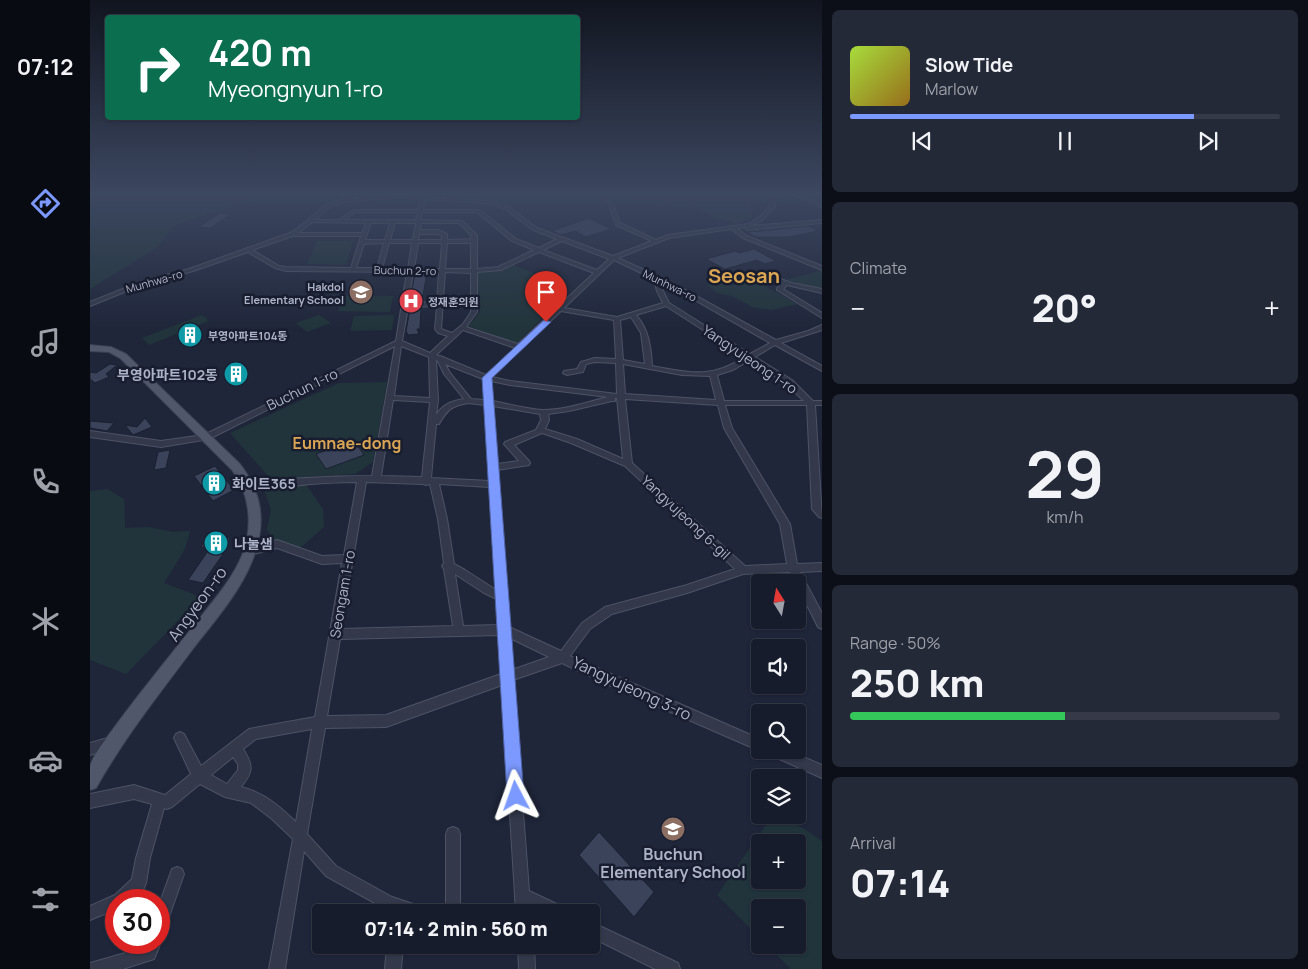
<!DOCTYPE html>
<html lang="en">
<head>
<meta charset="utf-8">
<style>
	body { margin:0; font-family:Manrope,"Noto Sans KR",sans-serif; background:#242938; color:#f1f3f6; height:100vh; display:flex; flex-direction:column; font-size:19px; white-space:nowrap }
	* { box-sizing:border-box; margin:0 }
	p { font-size:16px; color:#9ea1a9 }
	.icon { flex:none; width:28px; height:28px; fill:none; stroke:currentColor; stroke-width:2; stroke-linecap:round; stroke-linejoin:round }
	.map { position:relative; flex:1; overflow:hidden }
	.panel { display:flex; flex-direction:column; gap:10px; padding:10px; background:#0d0f18; width:486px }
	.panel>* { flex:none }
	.guide { position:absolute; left:15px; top:15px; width:475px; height:105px; border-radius:5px; box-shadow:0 1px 4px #0004,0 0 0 1px #363a48; background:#0b6e4f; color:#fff; overflow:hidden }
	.needle { width:32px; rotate:349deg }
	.tools { position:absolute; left:661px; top:574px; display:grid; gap:10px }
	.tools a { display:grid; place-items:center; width:55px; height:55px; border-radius:5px; background:#171c2c; box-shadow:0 1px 4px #0004,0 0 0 1px #363a48; font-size:25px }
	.speed { position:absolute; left:15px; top:889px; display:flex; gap:10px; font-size:25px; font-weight:700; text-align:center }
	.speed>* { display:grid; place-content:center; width:65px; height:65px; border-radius:50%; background:#171c2c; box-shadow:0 1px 4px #0004,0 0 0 1px #363a48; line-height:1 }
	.speed .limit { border:8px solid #d22; background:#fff; color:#111 }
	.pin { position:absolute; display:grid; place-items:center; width:42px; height:42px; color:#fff; margin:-51px -21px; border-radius:50% 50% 50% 0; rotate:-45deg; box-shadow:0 0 5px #0007 }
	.pin .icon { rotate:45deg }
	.me { position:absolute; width:55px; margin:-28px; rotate:356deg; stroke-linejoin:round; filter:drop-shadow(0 0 4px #0008) }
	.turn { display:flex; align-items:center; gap:18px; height:105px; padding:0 20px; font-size:22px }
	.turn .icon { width:65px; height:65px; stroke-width:2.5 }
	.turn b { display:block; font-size:35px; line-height:42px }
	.big { font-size:38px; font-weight:800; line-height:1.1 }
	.panel .tile { flex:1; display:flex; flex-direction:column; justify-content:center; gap:8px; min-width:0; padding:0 18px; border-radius:8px; background:#242938 }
	.panel .dial { align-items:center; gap:0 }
	.dial b { font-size:65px; line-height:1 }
	.song { display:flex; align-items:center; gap:15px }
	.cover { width:60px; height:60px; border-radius:8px; background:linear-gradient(135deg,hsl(80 70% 55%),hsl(40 70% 35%)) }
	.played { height:5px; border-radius:2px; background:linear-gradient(90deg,#7b99ff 80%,#363a48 80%) }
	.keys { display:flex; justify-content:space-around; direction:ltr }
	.heat { display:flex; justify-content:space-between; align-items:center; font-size:28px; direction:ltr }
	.charge { height:8px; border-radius:4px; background:linear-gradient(90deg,#34c759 50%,#363a48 0) }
	.trip { position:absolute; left:222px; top:904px; width:288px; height:50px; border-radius:5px; background:#171c2c; box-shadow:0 1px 4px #0004,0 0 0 1px #363a48; font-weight:800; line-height:50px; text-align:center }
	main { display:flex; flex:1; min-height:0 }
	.dock { display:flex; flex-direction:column; width:90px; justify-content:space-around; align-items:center; background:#090b12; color:#9ea1a9 }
	.dock .icon { width:35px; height:35px }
	.dock .active { color:#7b99ff }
	.dock b { font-size:22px; color:#f1f3f6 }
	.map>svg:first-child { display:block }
	.green { fill:#21343b; fill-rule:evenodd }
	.building { fill:#3b435b; stroke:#1a2031 }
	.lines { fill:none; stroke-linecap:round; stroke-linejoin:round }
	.minor-casing { stroke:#4d5365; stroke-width:2 }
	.major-casing { stroke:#3c4254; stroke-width:2 }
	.minor { fill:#33394b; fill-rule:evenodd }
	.major { fill:#50576b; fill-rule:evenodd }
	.route { fill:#7b99ff; stroke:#5063a6 }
	.labels { text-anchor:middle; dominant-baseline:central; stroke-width:5; stroke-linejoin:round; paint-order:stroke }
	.far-street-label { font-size:11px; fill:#adb3c7; stroke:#181e2f }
	.far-poi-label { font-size:11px; font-weight:bold; fill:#adb3c7; stroke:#181e2f; text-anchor:start }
	.street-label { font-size:14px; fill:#adb3c7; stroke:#181e2f }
	.poi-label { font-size:14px; font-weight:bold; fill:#adb3c7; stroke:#181e2f; text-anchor:start }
	.quarter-label { font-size:16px; font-weight:bold; fill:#dca553; stroke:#181e2f }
	.near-street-label { font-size:16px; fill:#adb3c7; stroke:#181e2f }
	.near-poi-label { font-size:16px; font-weight:bold; fill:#adb3c7; stroke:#181e2f }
	.far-town-label { font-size:20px; font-weight:bold; fill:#dca553; stroke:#181e2f }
</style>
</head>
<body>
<main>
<nav class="dock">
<b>07:12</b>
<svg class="icon active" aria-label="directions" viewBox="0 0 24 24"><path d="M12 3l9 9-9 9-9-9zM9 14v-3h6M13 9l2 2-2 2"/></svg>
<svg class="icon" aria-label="music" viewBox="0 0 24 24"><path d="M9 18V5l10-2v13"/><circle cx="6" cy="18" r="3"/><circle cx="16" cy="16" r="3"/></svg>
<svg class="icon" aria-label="phone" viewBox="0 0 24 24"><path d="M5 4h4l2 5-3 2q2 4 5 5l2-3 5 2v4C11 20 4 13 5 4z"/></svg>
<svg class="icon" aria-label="climate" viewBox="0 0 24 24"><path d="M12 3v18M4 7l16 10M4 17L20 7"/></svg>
<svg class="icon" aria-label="car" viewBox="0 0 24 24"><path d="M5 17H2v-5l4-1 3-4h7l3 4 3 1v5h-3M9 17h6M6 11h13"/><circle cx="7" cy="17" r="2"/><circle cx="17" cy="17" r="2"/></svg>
<svg class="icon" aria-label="filters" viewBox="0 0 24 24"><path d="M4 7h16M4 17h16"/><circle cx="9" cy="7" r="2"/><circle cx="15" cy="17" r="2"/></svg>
</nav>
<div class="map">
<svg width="732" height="969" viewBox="0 0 732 969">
	<rect width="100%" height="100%" fill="#1f263a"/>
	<g class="green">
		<polygon points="0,194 165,194 142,207 83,226 68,247 0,289"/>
		<polygon points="525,194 654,194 669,200 660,206 662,217 647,224 624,217 605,207 591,209 568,205"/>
		<polygon points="227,241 263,241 256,265 217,264"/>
		<polygon points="424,265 466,282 460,290 475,296 427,343 378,326 390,312 387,271 407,270"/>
		<polygon points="732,270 732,289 696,280"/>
		<polygon points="629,280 641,286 664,280 707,304 681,310 662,307 642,296 627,293 617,285"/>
		<polygon points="254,295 303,296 300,312 248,311"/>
		<polygon points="112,315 119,321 59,345 52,338"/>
		<polygon points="229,315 241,323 217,332 206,323"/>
		<polygon points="304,315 302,330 260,331 264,316"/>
		<polygon points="297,382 283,462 265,474 181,479 140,433 249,383"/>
		<polygon points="214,482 233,509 234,527 209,549 183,539 177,529 181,510 173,486"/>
		<polygon points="17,489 34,499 35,528 58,527 83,532 100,531 95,549 74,583 111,597 36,674 0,660 0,491"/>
		<path d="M683 815H693L732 841V969H701L677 945H708V908H670V938L627 895ZM670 842H708V880H670Z"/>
	</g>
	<g class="building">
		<polygon points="130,213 141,214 120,228 109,227"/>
		<polygon points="499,218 521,229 496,237 485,231 471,235 462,231"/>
		<polygon points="719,226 728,231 700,237 666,237 652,230 658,232"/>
		<polygon points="664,249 686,261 675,264 667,260 635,269 616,259 645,251 649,253"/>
		<polygon points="325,274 335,274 336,278 332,301 320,301"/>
		<polygon points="331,308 330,329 327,329 329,334 318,335 316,331 320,309"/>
		<polygon points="20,364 27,365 16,374 19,377 5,383 0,379 0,372 6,373"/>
		<polygon points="55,418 62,427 43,435 35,425 47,427"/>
		<polygon points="0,421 24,423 17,431 0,428"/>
		<polygon points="264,440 274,455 236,469 226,454"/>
		<polygon points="80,450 76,468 64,470 68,452"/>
		<polygon points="125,466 144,490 123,501 104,476"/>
		<polygon points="117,536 140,538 133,554 113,583 98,580 120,548 111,547"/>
		<polygon points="509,832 564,892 544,917 489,855"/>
	</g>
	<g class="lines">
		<defs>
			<g id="minor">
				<path d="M331 194H335V197L406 202 419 207 447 228 523 256 562 241 526 225 519 205 508 194H512L523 204 530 223 566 240 578 235 659 224C673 215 680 211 682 194H686L685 207 672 220 661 226 732 220V223L658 230 656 229V227L647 228 657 236 732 266V270L653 238 641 229 579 238 528 258 579 281 686 340 718 331 732 325V330L729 331 691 343 732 366V371L685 345 665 357 702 380 723 401H732V405H725L732 518 729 517 722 509 717 405H635L642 428 700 524 707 564 732 563V571L710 572 732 613V629L728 627 708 587V582H705L700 572 653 574 597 593 522 614 500 629 480 656 670 739V750H673L670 751 514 683 472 663 423 680 439 891 473 907 475 912H453L440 906V912H426L412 685 296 727 235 728 217 834 246 866 302 897 332 907 334 912H306L294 908 236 876 214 851 195 969H179L203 839 182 819 161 803 135 797 110 784 82 807 77 809 74 808 60 858 56 883 54 888 41 900H26V909L0 920V906L25 895 42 879 46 858 62 804 44 799 0 808V794L44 785 75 795 101 774 84 738 86 734 90 732 94 734 111 766 159 729 225 717 252 563 232 564 187 548 160 555 157 554 155 551 157 548 187 540 232 556 254 555 267 482C231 482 196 486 160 492L156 489C168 477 261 476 282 476L305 346 119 439 71 447 0 437V431L71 441 114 435 306 341 317 272 196 271 185 268 158 252 103 271 54 284 0 306V302L50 282 99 269 200 233C214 225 222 215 234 206 250 195 310 195 330 196ZM309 197 330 199 328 210H264L249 220H225L239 207 255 202ZM334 199 403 204 415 209 443 230 467 239 449 248 426 239 390 210H333ZM265 212H328L326 220H255ZM332 212H387L422 241 444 250 408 267 387 269V235L372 221 331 220ZM222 222 276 223 272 233H208ZM281 223H300L295 240H275ZM305 223H326L323 240H300ZM331 223H369L381 235V239L357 240V234L349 230H330ZM329 234H348L352 236V240H328ZM203 236H271L261 268 196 267 189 266 162 250ZM472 241 519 259 507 270 453 250ZM294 243 287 268H266L274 244ZM299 243H322L318 269 292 268ZM328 243H352L350 269H324ZM357 243H381V269H355ZM449 252 504 273 428 344 376 327 387 312V272L411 270ZM524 260 564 279 567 291 573 303 527 317 474 308ZM323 272H349L347 302 318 303ZM355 272 381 273V312L373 324 362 333 351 329ZM571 281 575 283 680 343 660 354 579 303 573 291ZM347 306 345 329 348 333 358 336 340 353 312 341 318 307ZM576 306 655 357C620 379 601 373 562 366 561 347 559 330 546 315ZM471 311 524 320 526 359 505 358 491 362 487 369 474 371 473 373 477 375 493 372 496 364 505 362 526 363 527 394 420 381 402 377ZM541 317 551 333 555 364 533 360 530 320ZM373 330 425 348 396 375 355 358 353 357 346 355ZM311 346 339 357 340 398 304 396ZM346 360 348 361 354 374 374 399C362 401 353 404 346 415L348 400ZM660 360 696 384 714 401H634L627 375 643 370ZM355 364 393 379 395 400 381 399 360 373ZM533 364 592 375 620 376 626 400 535 394ZM401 381 420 385 518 397C497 402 475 410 453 410 436 409 419 404 402 401ZM525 398H527L533 459 487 439 455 429 459 420 458 414 479 411 522 401H525ZM535 399 628 405 634 428 690 524 697 564 655 566 542 463ZM303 400 340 402 332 477 291 476ZM378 403 395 405 400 481 341 478 346 424H349C357 410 361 406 378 403ZM403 406 450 414 451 420 446 430 415 442 414 444 429 461 407 464ZM452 433 481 443 535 466 645 569 597 585 515 607 492 623 471 651 419 627 407 470 439 465 440 463 439 461 424 445ZM276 482 333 484 336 485 340 484 348 519 354 563 352 566 354 569 363 626 251 629ZM349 484 400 487 406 590 375 570 364 564 357 519ZM365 574 394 593 407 599 408 625 373 626ZM409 635 411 674 296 715 237 716 250 639ZM420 638 459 657 422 670ZM222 729 206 822C189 806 175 793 151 787 163 772 164 766 153 749L166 739ZM143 757 148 764V770L137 784 121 775Z"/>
				<polygon points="701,194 706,194 732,204 732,207"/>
				<polygon points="672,274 676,274 702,283 732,289 732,293 697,285 693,289 732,313 732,318 687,290 687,288 692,283 672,276"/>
				<polygon points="21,737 25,739 27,743 25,747 0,755 0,743"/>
				<polygon points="676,750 697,750 732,765 732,778 678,754"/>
				<polygon points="363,827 368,829 370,834 370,912 356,912 356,834 358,829"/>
				<polygon points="87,867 92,869 94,874 74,931 69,934 69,905 82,869"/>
				<polygon points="501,922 588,963 590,969 565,969 501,937"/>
				<polygon points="69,937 71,942 64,959 33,969 0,969 0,963 53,948 55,942 69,942"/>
				<polygon points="297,945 313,945 311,969 295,969"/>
				<polygon points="428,945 444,945 445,969 429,969"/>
			</g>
			<path id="major" d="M0 345 21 347 36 354 150 464C168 487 175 514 168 542 159 584 124 621 99 654 66 698 33 740 6 788L0 790C0 783 0 775 0 767 2 756 19 735 26 725 54 687 84 651 113 614 128 595 144 576 153 553 163 525 160 494 142 470L30 358 19 352 0 351Z"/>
		</defs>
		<use href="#minor" class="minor-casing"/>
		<use href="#major" class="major-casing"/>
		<use href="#minor" class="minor"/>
		<use href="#major" class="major"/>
	</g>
	<linearGradient id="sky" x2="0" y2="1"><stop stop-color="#111520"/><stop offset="0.59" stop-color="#3c4760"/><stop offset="1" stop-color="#3c4760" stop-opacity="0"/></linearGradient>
	<rect width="732" height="329" fill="url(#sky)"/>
	<polygon class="route" points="454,320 461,322 402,378 434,796 432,802 426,805 419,802 417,796 392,378"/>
	<defs>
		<symbol id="school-disc" viewBox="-11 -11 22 22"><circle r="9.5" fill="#8d6e63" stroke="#181e2f"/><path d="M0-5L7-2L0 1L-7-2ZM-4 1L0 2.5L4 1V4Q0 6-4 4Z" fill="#fff"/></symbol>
		<symbol id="hospital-disc" viewBox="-11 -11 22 22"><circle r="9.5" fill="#e0444e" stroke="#181e2f"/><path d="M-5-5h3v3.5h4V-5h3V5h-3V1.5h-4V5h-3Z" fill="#fff"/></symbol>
		<symbol id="building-disc" viewBox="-11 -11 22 22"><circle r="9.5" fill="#0f9aa8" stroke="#181e2f"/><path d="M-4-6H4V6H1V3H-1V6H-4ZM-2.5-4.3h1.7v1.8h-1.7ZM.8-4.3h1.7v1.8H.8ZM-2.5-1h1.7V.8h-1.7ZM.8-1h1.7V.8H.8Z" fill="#fff"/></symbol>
	</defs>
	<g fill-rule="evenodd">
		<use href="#school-disc" x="257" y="278" width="28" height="28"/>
		<use href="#hospital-disc" x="307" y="287" width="28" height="28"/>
		<use href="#building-disc" x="86" y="321" width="28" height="28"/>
		<use href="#building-disc" x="132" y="360" width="28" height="28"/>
		<use href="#building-disc" x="110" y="469" width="28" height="28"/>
		<use href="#building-disc" x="112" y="529" width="28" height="28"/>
		<use href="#school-disc" x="569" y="815" width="28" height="28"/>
	</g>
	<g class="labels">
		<g class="far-street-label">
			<text transform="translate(315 270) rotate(1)">Buchun 2-ro</text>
			<text transform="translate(64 281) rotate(-16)">Munhwa-ro</text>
			<text transform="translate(580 285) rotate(26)">Munhwa-ro</text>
		</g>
		<g class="far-poi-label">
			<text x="254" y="286" text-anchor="end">Hakdol<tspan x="254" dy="13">Elementary School</tspan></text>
			<text x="338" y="301">정재훈의원</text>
			<text x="118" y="335">부영아파트104동</text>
		</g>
		<g class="street-label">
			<text transform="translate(660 359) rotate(34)">Yangyujeong 1-ro</text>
			<text transform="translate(212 389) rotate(-26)">Buchun 1-ro</text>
			<text transform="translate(596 517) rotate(43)">Yangyujeong 6-gil</text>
			<text transform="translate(252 594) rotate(-80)">Seongam 1-ro</text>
		</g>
		<g class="poi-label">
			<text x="128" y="374" text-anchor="end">부영아파트102동</text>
			<text x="142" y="483">화이트365</text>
			<text x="144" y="543">나눌샘</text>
		</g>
		<g class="quarter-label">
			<text x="257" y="443">Eumnae-dong</text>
		</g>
		<g class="near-street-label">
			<text transform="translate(107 604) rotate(-54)">Angyeon-ro</text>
			<text transform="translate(542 688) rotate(25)">Yangyujeong 3-ro</text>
		</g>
		<g class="near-poi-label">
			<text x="583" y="854">Buchun<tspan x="583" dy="18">Elementary School</tspan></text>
		</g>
		<g class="far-town-label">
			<text x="654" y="275">Seosan</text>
		</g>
	</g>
</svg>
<div class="tools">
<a><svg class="needle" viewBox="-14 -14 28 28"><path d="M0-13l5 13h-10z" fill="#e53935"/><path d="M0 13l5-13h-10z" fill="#9ea1a9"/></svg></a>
<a><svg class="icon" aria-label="sound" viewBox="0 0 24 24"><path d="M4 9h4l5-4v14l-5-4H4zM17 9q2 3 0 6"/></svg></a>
<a><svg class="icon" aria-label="search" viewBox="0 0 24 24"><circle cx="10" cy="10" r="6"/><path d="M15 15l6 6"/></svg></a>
<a><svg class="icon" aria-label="layers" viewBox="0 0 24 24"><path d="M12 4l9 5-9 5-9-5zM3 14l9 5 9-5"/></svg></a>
<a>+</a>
<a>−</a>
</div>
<div class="speed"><div class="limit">30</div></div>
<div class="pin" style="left:456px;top:322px;background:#d93025"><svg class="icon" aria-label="arrive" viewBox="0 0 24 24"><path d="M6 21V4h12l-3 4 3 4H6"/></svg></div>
<svg class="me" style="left:426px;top:796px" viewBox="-20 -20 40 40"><path d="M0-17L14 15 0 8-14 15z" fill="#7b99ff" stroke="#fff" stroke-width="4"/></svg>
<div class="trip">07:14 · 2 min · 560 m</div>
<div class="guide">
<div class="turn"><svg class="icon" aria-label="right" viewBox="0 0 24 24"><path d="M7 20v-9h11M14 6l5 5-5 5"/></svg><div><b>420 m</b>Myeongnyun 1-ro</div></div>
</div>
</div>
<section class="panel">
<div class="tile">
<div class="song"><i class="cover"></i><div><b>Slow Tide</b><p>Marlow</p></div></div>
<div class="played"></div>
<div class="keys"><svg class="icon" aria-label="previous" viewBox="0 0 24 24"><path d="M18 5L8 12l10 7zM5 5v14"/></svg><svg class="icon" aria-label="pause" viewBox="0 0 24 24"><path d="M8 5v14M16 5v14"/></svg><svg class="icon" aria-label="next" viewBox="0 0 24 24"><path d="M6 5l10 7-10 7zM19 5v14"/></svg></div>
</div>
<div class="tile"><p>Climate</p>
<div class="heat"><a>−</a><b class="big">20°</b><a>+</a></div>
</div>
<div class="tile dial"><b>29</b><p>km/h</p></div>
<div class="tile"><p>Range · 50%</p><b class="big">250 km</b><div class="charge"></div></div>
<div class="tile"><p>Arrival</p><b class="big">07:14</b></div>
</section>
</main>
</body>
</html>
